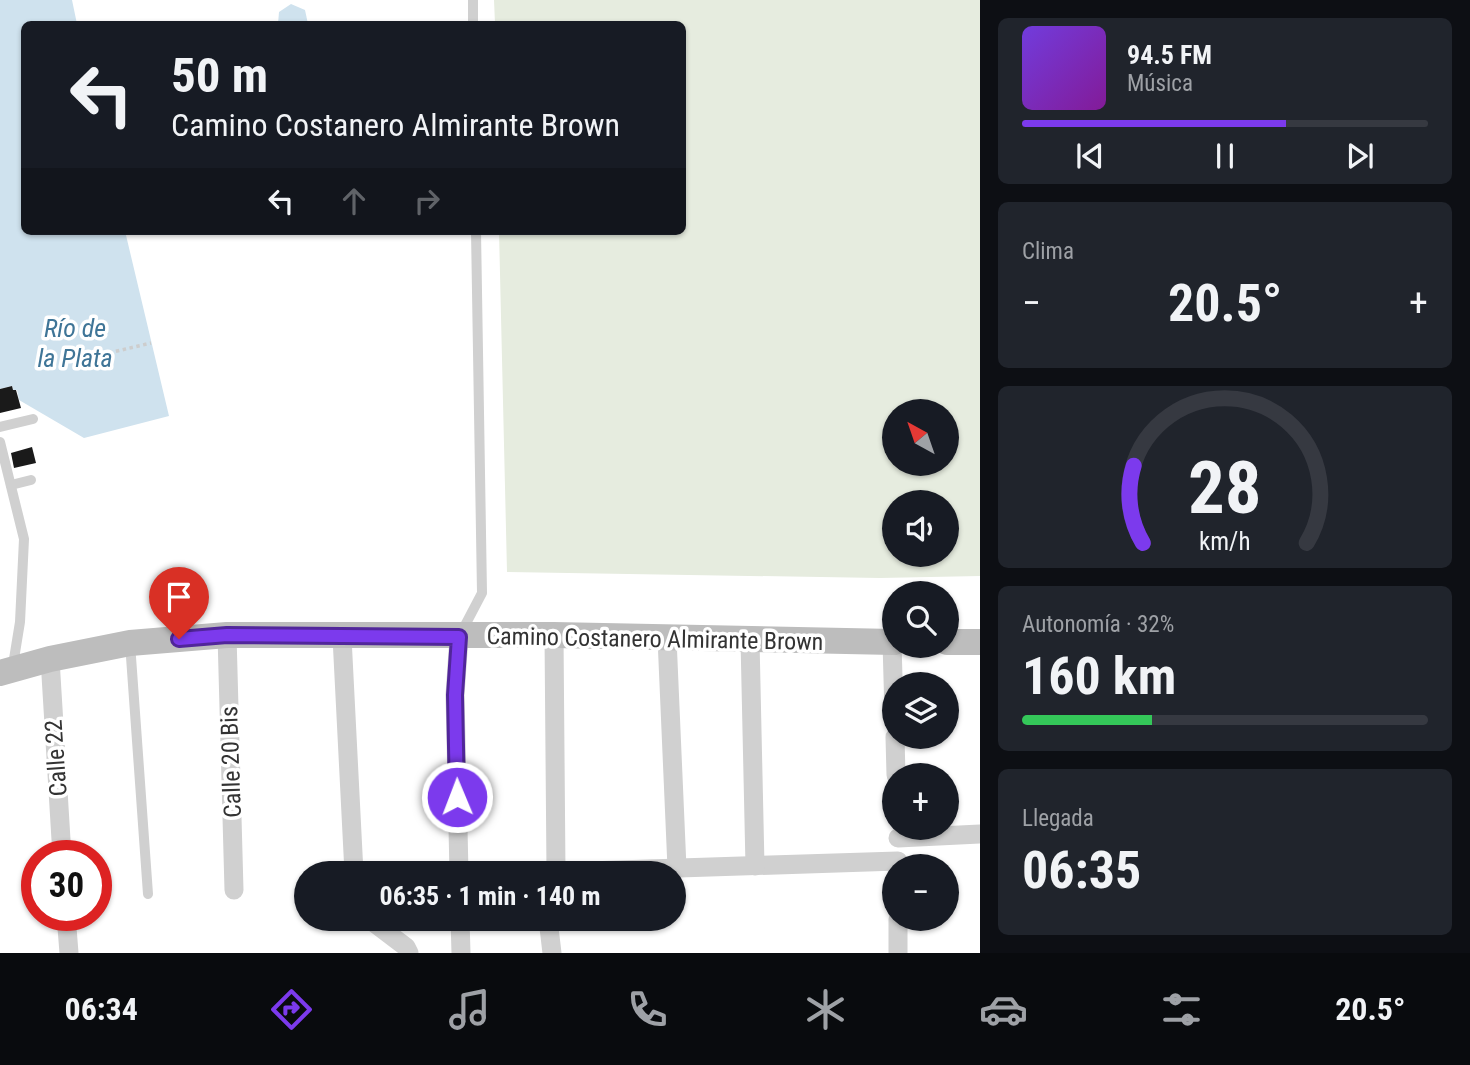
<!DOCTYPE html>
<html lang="es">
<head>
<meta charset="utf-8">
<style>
	body { margin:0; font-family:"Roboto Condensed",sans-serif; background:#20242c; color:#f1f3f6; height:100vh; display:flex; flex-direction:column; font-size:26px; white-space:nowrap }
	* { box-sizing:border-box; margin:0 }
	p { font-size:23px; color:#9ea1a6 }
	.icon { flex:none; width:38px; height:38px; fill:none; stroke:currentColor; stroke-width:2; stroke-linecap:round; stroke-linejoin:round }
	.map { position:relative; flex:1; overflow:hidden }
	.drawer { display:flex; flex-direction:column; gap:18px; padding:18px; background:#0d0f14; width:490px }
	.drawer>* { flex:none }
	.banner { position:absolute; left:21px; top:21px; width:665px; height:214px; border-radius:10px; box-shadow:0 2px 5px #0004; background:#171b24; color:#f1f3f6; overflow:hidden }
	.needle { width:46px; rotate:320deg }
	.buttons { position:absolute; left:882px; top:399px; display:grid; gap:14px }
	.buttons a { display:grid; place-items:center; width:77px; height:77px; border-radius:50%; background:#171b24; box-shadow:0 2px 5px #0004; font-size:35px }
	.speed { position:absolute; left:21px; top:840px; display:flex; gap:14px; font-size:35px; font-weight:700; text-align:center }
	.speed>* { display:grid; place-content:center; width:91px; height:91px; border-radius:50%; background:#171b24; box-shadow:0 2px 5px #0004; line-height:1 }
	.speed .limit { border:10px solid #d22; background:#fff; color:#111 }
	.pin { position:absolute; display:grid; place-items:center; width:60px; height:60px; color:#fff; margin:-72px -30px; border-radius:50% 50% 50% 0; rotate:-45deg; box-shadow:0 0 7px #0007 }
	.pin .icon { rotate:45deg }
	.me { position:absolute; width:77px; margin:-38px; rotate:359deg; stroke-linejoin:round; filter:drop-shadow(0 0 5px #0008) }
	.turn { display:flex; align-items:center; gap:24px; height:147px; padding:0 35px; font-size:32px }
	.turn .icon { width:91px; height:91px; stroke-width:2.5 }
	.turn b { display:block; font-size:49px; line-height:60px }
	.lanes { display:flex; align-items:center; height:66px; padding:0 35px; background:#0003; justify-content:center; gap:35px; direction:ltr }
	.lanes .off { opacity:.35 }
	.big { font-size:52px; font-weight:700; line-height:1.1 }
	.drawer .card { flex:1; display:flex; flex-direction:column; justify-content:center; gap:10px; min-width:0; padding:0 24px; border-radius:10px; background:#20242c }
	.drawer .dial { align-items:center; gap:0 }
	.dial svg { height:182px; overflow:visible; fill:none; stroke:#363941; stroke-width:7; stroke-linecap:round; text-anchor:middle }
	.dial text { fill:#f1f3f6; stroke:none }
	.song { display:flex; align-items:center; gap:21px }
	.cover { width:84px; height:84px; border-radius:10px; background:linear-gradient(135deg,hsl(260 70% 55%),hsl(290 70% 35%)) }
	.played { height:7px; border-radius:4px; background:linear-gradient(90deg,#7c3aed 65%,#363941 65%) }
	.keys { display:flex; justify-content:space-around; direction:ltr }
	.heat { display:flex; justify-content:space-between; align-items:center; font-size:38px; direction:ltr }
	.charge { height:10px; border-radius:5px; background:linear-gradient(90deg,#34c759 32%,#363941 0) }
	.trip { position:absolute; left:294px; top:861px; width:392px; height:70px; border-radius:35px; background:#171b24; box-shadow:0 2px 5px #0004; font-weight:700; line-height:70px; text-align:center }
	.dock { display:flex; height:112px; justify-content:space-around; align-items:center; background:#090b0e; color:#9ea1a6 }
	.dock .icon { width:49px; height:49px }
	.dock .active { color:#7c3aed }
	.dock b { font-size:32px; color:#f1f3f6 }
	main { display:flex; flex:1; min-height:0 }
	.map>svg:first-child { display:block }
	.green { fill:#e6ecdf; fill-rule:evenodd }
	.water { fill:#cfe2ee }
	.building { fill:#1a1a1a }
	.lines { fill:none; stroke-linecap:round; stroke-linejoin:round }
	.path { stroke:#cdcdcd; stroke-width:3.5; stroke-dasharray:3.5 3.5; stroke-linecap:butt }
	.lane { stroke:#d0d0d0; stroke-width:10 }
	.street { stroke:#d0d0d0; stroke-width:19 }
	.secondary { stroke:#bdbdbd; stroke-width:26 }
	.route-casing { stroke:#51269a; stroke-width:18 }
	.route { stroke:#7c3aed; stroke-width:12 }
	.labels { text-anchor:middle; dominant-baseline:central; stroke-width:7; stroke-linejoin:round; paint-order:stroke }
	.street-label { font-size:24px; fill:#333; stroke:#fff }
	.water-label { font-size:26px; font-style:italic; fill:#3f7597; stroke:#fff }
</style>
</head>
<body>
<main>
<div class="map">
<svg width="980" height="953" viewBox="0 0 980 953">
	<rect width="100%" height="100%" fill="#fff"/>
	<path class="green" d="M494 0H980V576L880 578 507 572 499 231H682V24H495ZM894 411H947V464H894ZM894 502H947V555H894Z"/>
	<g class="water">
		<polygon points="0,0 72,0 77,24 24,24 24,231 125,231 169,416 84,438 19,400 17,390 13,390 12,386 0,389"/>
		<polygon points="291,4 305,10 308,24 278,24 279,12"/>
	</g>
	<g class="building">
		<polygon points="12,386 13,390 16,390 21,408 0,413 0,389"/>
		<polygon points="32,447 36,463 14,468 11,453"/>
	</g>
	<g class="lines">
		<polyline class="path" points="75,361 151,343"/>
		<g class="lane">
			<polyline points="473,0 473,24"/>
			<polyline points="0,427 33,419"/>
			<polyline points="0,442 24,539 20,622 13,665"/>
			<polyline points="11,485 31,480"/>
			<polyline points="461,633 482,593 476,231"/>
			<polyline points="130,643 148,894"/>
		</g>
		<g class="street">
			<polyline points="227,635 234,890"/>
			<polyline points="554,635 556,872 898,861"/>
			<polyline points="342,637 354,873"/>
			<polyline points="459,637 455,695 459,873"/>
			<polyline points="667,638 677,868"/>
			<polyline points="750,640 755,866"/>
			<polyline points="892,642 894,714"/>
			<polyline points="50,659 62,856"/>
			<polyline points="895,737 896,775"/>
			<polyline points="898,838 980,834"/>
			<polyline points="66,915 69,953"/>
			<polyline points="369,919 406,947 409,953"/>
			<polyline points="460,919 461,953"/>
			<polyline points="548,919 552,953"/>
			<polyline points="898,953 898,919"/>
		</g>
		<g class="secondary">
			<polyline points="947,642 980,642"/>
			<polyline points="0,673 50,659 130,643 227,635 554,635 894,642"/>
		</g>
	</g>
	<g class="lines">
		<defs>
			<polyline id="route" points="179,639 227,635 459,637 455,695 457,797"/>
		</defs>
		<use href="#route" class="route-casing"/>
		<use href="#route" class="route"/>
	</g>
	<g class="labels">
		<g class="street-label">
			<text transform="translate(655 639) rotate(1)">Camino Costanero Almirante Brown</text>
			<text transform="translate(56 758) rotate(-94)">Calle 22</text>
			<text transform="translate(231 762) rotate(-92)">Calle 20 Bis</text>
		</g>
		<g class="water-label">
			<text x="75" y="328">Río de<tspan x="75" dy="30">la Plata</tspan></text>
		</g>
	</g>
</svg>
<div class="buttons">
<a><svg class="needle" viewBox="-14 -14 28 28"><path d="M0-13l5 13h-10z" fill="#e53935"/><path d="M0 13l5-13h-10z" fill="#9ea1a6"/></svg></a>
<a><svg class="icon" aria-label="sound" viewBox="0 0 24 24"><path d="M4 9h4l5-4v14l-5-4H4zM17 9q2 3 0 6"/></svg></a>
<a><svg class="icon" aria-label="search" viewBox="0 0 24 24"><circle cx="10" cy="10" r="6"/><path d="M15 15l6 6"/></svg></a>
<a><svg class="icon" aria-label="layers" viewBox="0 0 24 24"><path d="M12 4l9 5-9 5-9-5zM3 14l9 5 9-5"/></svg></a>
<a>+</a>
<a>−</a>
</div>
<div class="speed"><div class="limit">30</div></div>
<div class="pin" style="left:179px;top:639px;background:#d93025"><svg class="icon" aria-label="arrive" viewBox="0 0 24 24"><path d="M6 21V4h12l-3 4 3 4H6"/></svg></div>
<svg class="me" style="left:457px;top:797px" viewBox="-20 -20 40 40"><circle r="17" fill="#7c3aed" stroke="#fff" stroke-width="3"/><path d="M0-11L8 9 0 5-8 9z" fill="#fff"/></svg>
<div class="trip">06:35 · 1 min · 140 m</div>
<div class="banner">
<div class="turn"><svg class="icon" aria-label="left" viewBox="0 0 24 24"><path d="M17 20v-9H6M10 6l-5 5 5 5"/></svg><div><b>50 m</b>Camino Costanero Almirante Brown</div></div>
<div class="lanes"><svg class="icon" aria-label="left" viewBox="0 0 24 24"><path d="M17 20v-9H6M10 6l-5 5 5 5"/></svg><svg class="icon off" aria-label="ahead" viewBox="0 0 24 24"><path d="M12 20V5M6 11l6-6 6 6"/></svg><svg class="icon off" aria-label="right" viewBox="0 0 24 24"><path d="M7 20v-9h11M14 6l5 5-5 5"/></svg></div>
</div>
</div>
<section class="drawer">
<div class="card">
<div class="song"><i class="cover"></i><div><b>94.5 FM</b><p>Música</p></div></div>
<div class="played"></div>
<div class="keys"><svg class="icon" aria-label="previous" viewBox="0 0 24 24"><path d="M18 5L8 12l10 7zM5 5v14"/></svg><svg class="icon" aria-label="pause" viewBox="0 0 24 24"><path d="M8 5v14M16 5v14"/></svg><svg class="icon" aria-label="next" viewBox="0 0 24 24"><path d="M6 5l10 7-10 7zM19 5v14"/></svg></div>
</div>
<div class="card"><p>Clima</p>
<div class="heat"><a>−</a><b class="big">20.5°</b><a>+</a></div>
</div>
<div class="card dial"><svg viewBox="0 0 100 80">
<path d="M14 69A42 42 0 1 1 86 69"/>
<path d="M14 69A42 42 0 0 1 10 35" stroke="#7c3aed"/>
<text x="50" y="56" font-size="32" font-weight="700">28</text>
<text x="50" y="72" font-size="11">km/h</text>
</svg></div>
<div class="card"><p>Autonomía · 32%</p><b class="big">160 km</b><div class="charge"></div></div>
<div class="card"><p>Llegada</p><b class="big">06:35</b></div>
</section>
</main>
<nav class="dock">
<b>06:34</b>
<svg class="icon active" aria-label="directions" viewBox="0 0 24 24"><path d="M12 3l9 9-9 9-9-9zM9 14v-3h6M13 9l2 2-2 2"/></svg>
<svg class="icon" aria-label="music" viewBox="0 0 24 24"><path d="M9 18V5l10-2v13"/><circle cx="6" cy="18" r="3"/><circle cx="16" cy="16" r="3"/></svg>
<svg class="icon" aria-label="phone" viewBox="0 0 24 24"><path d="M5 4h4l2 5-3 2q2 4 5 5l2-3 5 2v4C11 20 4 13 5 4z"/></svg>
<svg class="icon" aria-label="climate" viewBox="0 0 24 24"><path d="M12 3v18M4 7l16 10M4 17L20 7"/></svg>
<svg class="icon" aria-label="car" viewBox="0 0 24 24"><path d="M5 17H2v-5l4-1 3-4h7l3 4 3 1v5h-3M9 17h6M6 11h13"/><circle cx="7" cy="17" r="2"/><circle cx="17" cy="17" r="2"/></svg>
<svg class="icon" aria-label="filters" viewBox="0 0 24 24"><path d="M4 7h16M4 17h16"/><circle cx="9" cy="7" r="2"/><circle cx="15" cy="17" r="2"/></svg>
<b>20.5°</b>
</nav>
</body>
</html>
